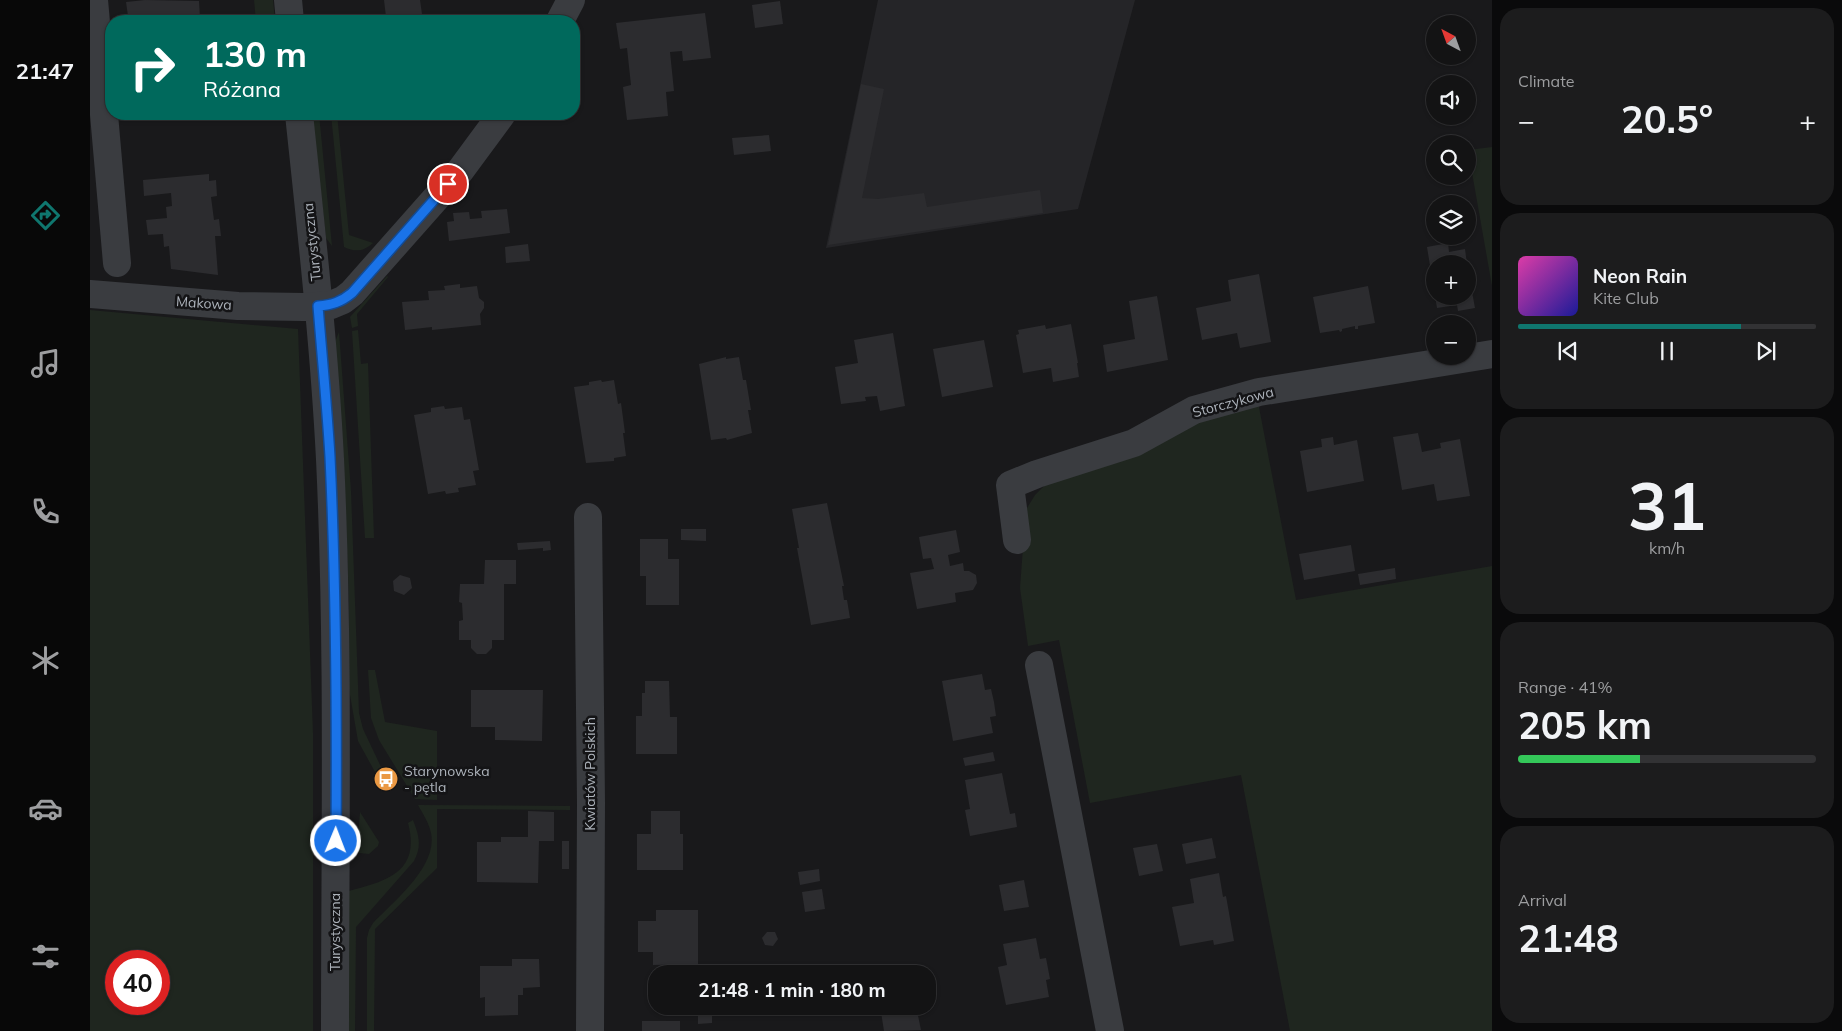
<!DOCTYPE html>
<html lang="en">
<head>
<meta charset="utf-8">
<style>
	body { margin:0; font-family:Mulish,sans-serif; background:#1c1c1d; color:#f1f3f6; height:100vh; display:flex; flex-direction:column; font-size:19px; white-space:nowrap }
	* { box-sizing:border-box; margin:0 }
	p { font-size:16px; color:#9d9ea0 }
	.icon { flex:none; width:28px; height:28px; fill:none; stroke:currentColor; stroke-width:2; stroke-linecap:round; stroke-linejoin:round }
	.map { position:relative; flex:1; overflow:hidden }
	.drawer { display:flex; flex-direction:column; gap:8px; padding:8px; background:#0a0a0b; width:350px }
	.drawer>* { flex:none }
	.top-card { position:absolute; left:15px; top:15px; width:475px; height:105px; border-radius:20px; box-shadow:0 1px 4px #0004,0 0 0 1px #323234; background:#00695c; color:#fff; overflow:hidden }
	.needle { width:32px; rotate:319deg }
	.tools { position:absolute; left:1336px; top:15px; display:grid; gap:10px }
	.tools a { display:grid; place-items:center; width:50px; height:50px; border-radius:50%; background:#131314; box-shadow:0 1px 4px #0004,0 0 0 1px #323234; font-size:25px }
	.speed { position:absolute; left:15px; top:950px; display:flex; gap:10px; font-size:25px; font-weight:700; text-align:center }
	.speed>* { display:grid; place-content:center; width:65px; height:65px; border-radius:50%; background:#131314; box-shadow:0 1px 4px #0004,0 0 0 1px #323234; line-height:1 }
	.speed .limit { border:8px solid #d22; background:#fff; color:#111 }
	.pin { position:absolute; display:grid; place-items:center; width:42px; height:42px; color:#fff; margin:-21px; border:2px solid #fff; border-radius:50%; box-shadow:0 1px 5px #0007 }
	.me { position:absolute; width:55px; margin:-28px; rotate:1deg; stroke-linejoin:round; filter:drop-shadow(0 0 4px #0008) }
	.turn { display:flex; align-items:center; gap:18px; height:105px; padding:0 15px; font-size:22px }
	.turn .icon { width:65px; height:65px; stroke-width:2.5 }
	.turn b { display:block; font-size:35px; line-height:42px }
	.big { font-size:38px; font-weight:700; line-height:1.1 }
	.drawer .tile { flex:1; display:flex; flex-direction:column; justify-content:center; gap:8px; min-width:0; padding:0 18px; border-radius:20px; background:#1c1c1d }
	.drawer .dial { align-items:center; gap:0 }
	.dial b { font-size:65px; line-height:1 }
	.song { display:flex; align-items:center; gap:15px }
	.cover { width:60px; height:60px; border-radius:8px; background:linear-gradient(135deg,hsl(320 70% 55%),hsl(240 70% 35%)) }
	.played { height:5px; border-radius:2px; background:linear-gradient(90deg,#0f766e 75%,#323234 75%) }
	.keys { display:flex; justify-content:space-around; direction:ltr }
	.heat { display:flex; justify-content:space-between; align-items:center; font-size:28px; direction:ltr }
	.charge { height:8px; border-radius:4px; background:linear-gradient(90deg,#34c759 41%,#323234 0) }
	.trip { position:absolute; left:558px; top:965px; width:288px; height:50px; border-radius:20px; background:#131314; box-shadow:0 1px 4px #0004,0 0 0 1px #323234; font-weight:700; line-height:50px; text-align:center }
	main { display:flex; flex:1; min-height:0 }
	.tab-bar { display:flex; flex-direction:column; width:90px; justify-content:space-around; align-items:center; background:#080808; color:#9d9ea0 }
	.tab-bar .icon { width:35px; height:35px }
	.tab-bar .current { color:#0f766e }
	.tab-bar b { font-size:22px; color:#f1f3f6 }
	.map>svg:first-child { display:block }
	.built { fill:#252528 }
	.green { fill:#1f261f; fill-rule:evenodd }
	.building { fill:#2c2c2f }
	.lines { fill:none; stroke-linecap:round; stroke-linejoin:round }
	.minor { stroke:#3a3c40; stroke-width:28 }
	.route-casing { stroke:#114b97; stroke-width:12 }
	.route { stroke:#1a73e8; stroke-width:9 }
	.labels { text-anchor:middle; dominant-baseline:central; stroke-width:5; stroke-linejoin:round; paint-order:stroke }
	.street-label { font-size:14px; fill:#acb2ba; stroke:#141416 }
	.poi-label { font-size:14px; fill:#acb2ba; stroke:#141416; text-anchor:start }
</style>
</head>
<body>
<main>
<nav class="tab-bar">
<b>21:47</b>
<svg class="icon current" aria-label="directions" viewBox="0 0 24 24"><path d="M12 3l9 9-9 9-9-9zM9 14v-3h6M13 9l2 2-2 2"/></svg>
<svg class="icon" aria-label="music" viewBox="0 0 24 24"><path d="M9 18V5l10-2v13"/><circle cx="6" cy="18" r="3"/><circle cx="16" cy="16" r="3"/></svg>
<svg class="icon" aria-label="phone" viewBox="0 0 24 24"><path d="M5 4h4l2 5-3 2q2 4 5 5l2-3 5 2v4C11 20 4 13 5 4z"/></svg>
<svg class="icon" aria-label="climate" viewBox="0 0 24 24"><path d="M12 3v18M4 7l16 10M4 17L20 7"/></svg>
<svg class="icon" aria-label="car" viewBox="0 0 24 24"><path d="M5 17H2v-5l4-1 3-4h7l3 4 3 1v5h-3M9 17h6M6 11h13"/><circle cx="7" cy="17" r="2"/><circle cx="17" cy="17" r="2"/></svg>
<svg class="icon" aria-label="filters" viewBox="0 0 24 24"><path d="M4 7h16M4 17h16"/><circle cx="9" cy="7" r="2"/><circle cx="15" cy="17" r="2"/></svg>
</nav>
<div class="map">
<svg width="1402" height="1031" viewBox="0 0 1402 1031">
	<rect width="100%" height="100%" fill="#19191b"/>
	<polygon class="built" points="788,0 1045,0 988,209 736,248"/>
	<g class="green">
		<polygon points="164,0 183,0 185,21 166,21"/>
		<polygon points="222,114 229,114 242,246 236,238"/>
		<path d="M241 114H247L259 235 283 243C273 252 265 252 254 247Z"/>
		<polygon points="1402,147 1402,286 1378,150"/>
		<polygon points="297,276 298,277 267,314 268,326 262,328 260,317"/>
		<path d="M0 310 208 329 223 733V1031H0ZM69 961V1004H26V961Z"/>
		<polygon points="268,330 271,364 278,363 284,538 275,538 262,331"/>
		<polygon points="249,332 261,491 269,713 273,729 291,767 285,772 268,741 259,689 259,601 253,456 245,342"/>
		<polygon points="1168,402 1206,600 1402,566 1402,1031 1200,1031 1151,775 1000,803 969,640 938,646 930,588 935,520 937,508 945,495 956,484 1106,416"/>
		<polygon points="278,670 285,670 295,722 347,731 347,800 325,799 289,740 281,718"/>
		<path d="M328 805 480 806V810L347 809V868L285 929 284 1031H277V938L279 930 283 923C304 901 348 866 341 833 339 823 333 814 328 805Z"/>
		<polygon points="270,812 289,842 288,846 279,854 269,853 267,850"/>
		<path d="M323 820C329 835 332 846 324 861L266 927 265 1031H258L259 891C297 881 331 872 318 823Z"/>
	</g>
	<g class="building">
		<polygon points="55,0 109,1 110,18 105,18 105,21 58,21 57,15 38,16 36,2"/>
		<polygon points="294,0 330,0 333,21 282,21 282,19 296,17"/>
		<polygon points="690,1 693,24 665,28 662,5"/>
		<polygon points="615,13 621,58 593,61 592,51 580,52 584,91 576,92 578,116 537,120 533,87 541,85 537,48 530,49 526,23"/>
		<polygon points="383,14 384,21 354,21 353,18"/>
		<polygon points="771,84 794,89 772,198 788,199 834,193 837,207 950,190 953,213 738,245"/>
		<polygon points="679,135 681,151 644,155 642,138"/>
		<polygon points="119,174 119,181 126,180 127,196 121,197 124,220 129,219 131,236 125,236 128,275 81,269 79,246 74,247 73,234 58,235 56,220 77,218 76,207 82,206 81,193 54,196 53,180"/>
		<polygon points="417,209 420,233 359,241 357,222 364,221 363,213 379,212 380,219 392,218 391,211"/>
		<polygon points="1358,243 1359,252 1375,249 1377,264 1345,264 1344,290 1337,247"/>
		<polygon points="438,244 440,261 416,263 415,247"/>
		<polygon points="1378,270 1385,308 1368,311 1367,305 1347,308 1345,296 1378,296"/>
		<polygon points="1169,274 1181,342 1150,348 1147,333 1112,340 1106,308 1141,301 1138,280"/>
		<polygon points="370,284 370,288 387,286 389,298 394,302 394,308 390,314 391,325 342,330 342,327 315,330 312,302 339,300 338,291 355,290 354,286"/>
		<polygon points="1278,286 1285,323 1268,326 1268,329 1265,329 1265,326 1252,329 1252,331 1250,332 1249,330 1230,333 1223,297"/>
		<polygon points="1067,296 1078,360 1017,372 1013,345 1045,339 1039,301"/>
		<polygon points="981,324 988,363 987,363 989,377 963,382 961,368 933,373 926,335 929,334 928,330 955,325 956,329"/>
		<polygon points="803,333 815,406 790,411 787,396 775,397 776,401 751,404 745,367 768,363 764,340"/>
		<polygon points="894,340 903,387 852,397 843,349"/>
		<polygon points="636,357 636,359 649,357 653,380 656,380 661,410 658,410 662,433 637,440 636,438 621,440 609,364"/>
		<polygon points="511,380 512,382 524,380 528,404 531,403 535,433 533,433 536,456 524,458 524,461 496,463 484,387 499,385 499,382"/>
		<polygon points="354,406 355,409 372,407 374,420 380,419 389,470 383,471 386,485 368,488 369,492 356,494 355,491 338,494 324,415 341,412 341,408"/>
		<polygon points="1328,433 1332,452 1351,448 1350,443 1370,439 1380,496 1347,501 1344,484 1312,490 1303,437"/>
		<polygon points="1243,437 1244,445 1267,440 1274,481 1217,492 1210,451 1232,447 1231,439"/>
		<polygon points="737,503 754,586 752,586 754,600 757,600 760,618 721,625 707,548 709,548 702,509"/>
		<polygon points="591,529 616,529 616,541 591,540"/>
		<polygon points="866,530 870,552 858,555 860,566 873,563 874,571 879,571 886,575 887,583 883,590 865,593 866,602 827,609 820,573 844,569 841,558 833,559 829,537"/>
		<polygon points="550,539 578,539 578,559 589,559 589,605 556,605 556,576 550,576"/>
		<polygon points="460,541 461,550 453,551 453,548 428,550 427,543"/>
		<polygon points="1261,545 1265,571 1214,580 1209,554"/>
		<polygon points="395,560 426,560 426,584 414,584 414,640 402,640 402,648 396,654 387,654 381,648 381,640 369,640 369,621 373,620 372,603 369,602 370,584 394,584"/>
		<polygon points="1305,568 1306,579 1270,585 1268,574"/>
		<polygon points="310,575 320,578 322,588 314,595 304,591 303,581"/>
		<polygon points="892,674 895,690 901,689 904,702 906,716 900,717 903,733 863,741 852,681"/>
		<polygon points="555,681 579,681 580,717 587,717 587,754 546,754 546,716 552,716 552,693 555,693"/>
		<polygon points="381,690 453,690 452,741 405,740 405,727 381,727"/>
		<polygon points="903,752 905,761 875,766 873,758"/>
		<polygon points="912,773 920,814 925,813 927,827 880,836 875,810 880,809 875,780"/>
		<polygon points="438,811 464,812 464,841 449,841 448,883 387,882 387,842 411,842 411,837 438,837"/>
		<polygon points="561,811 590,811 590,834 593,834 593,870 547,870 547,834 561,834"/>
		<polygon points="1122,838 1126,858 1096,864 1092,844"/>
		<rect x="472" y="841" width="7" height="28"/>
		<polygon points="1067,844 1073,871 1049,876 1043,848"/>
		<polygon points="729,869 730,881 710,885 708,872"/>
		<polygon points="1129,873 1133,897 1136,896 1144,941 1124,945 1123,940 1090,946 1082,907 1104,903 1100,879"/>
		<polygon points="934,880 939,907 914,911 909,885"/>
		<polygon points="732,889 735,909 715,912 712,892"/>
		<polygon points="566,910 608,910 608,964 563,965 563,952 548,952 548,921 566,921"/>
		<polygon points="677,932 685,932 688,939 683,946 675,945 672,938"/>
		<polygon points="946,938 950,959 956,958 960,979 956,980 959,997 916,1005 908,967 917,965 913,944"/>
		<polygon points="422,959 449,959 450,987 433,988 433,995 428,995 428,1015 395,1016 395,997 390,998 390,966 422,966"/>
		<polygon points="822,1006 826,1006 831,1030 794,1031 791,1012"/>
		<polygon points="622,1010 622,1023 608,1024 608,1011"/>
		<rect x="552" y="1021" width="38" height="10"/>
	</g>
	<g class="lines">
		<g class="minor">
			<polyline points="4,0 27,263"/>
			<polyline points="198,0 200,21"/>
			<polyline points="470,21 481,0"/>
			<path d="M209 114C221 228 234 343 240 459 249 649 245 840 245 1031"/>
			<polyline points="0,294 148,306 214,307 241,305 253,300 262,293 370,171 412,114"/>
			<polyline points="498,517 501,803 500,1031"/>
			<polyline points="927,540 920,485 947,474 1044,443 1104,410 1169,392 1402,354"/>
			<polyline points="949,665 1020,1031"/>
		</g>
	</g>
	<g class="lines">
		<defs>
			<path id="route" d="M246 841C247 713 246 585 240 457 237 407 232 356 228 306 242 305 251 302 262 293L358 184"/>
		</defs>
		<use href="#route" class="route-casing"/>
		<use href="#route" class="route"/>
	</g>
	<defs>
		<symbol id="bus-disc" viewBox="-11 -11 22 22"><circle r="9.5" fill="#ea9843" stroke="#141416"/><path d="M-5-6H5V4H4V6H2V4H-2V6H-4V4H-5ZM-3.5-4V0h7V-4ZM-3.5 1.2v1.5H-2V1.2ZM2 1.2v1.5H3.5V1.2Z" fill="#fff"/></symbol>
	</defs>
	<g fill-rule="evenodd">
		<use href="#bus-disc" x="282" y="765" width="28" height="28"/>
	</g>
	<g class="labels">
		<g class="street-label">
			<text transform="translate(222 242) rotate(-96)">Turystyczna</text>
			<text transform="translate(114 303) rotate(4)">Makowa</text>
			<text transform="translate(1143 402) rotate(-15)">Storczykowa</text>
			<text transform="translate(500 774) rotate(-90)">Kwiatów Polskich</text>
			<text transform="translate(245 932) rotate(-90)">Turystyczna</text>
		</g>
		<g class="poi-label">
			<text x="314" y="771">Starynowska<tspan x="314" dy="16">- pętla</tspan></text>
		</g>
	</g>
</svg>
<div class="tools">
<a><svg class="needle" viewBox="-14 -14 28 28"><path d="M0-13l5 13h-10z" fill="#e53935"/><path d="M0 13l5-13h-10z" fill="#9d9ea0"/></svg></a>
<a><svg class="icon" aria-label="sound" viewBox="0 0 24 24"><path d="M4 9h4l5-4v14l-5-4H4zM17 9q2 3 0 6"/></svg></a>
<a><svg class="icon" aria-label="search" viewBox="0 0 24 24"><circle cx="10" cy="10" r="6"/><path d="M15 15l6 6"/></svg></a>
<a><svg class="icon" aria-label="layers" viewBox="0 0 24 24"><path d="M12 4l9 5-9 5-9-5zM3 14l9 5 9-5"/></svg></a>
<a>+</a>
<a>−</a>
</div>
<div class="speed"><div class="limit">40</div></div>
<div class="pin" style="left:358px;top:184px;background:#d93025"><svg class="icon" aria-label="arrive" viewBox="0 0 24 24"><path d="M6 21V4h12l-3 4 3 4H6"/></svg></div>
<svg class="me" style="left:246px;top:841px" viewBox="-20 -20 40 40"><circle r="17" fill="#1a73e8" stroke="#fff" stroke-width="3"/><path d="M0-11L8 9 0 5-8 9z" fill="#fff"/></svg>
<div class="trip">21:48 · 1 min · 180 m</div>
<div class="top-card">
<div class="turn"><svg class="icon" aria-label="right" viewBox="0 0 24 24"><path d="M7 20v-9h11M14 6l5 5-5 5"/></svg><div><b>130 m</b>Różana</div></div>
</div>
</div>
<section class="drawer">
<div class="tile"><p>Climate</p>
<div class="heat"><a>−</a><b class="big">20.5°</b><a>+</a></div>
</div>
<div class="tile">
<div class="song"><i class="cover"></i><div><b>Neon Rain</b><p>Kite Club</p></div></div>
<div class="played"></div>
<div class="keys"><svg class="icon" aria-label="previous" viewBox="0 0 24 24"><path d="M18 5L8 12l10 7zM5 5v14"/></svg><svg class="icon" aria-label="pause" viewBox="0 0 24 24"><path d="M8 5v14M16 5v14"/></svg><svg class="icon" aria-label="next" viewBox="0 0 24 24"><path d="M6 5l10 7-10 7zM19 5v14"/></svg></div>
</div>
<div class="tile dial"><b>31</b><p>km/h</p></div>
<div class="tile"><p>Range · 41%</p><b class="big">205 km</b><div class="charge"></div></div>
<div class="tile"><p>Arrival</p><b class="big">21:48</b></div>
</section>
</main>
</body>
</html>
